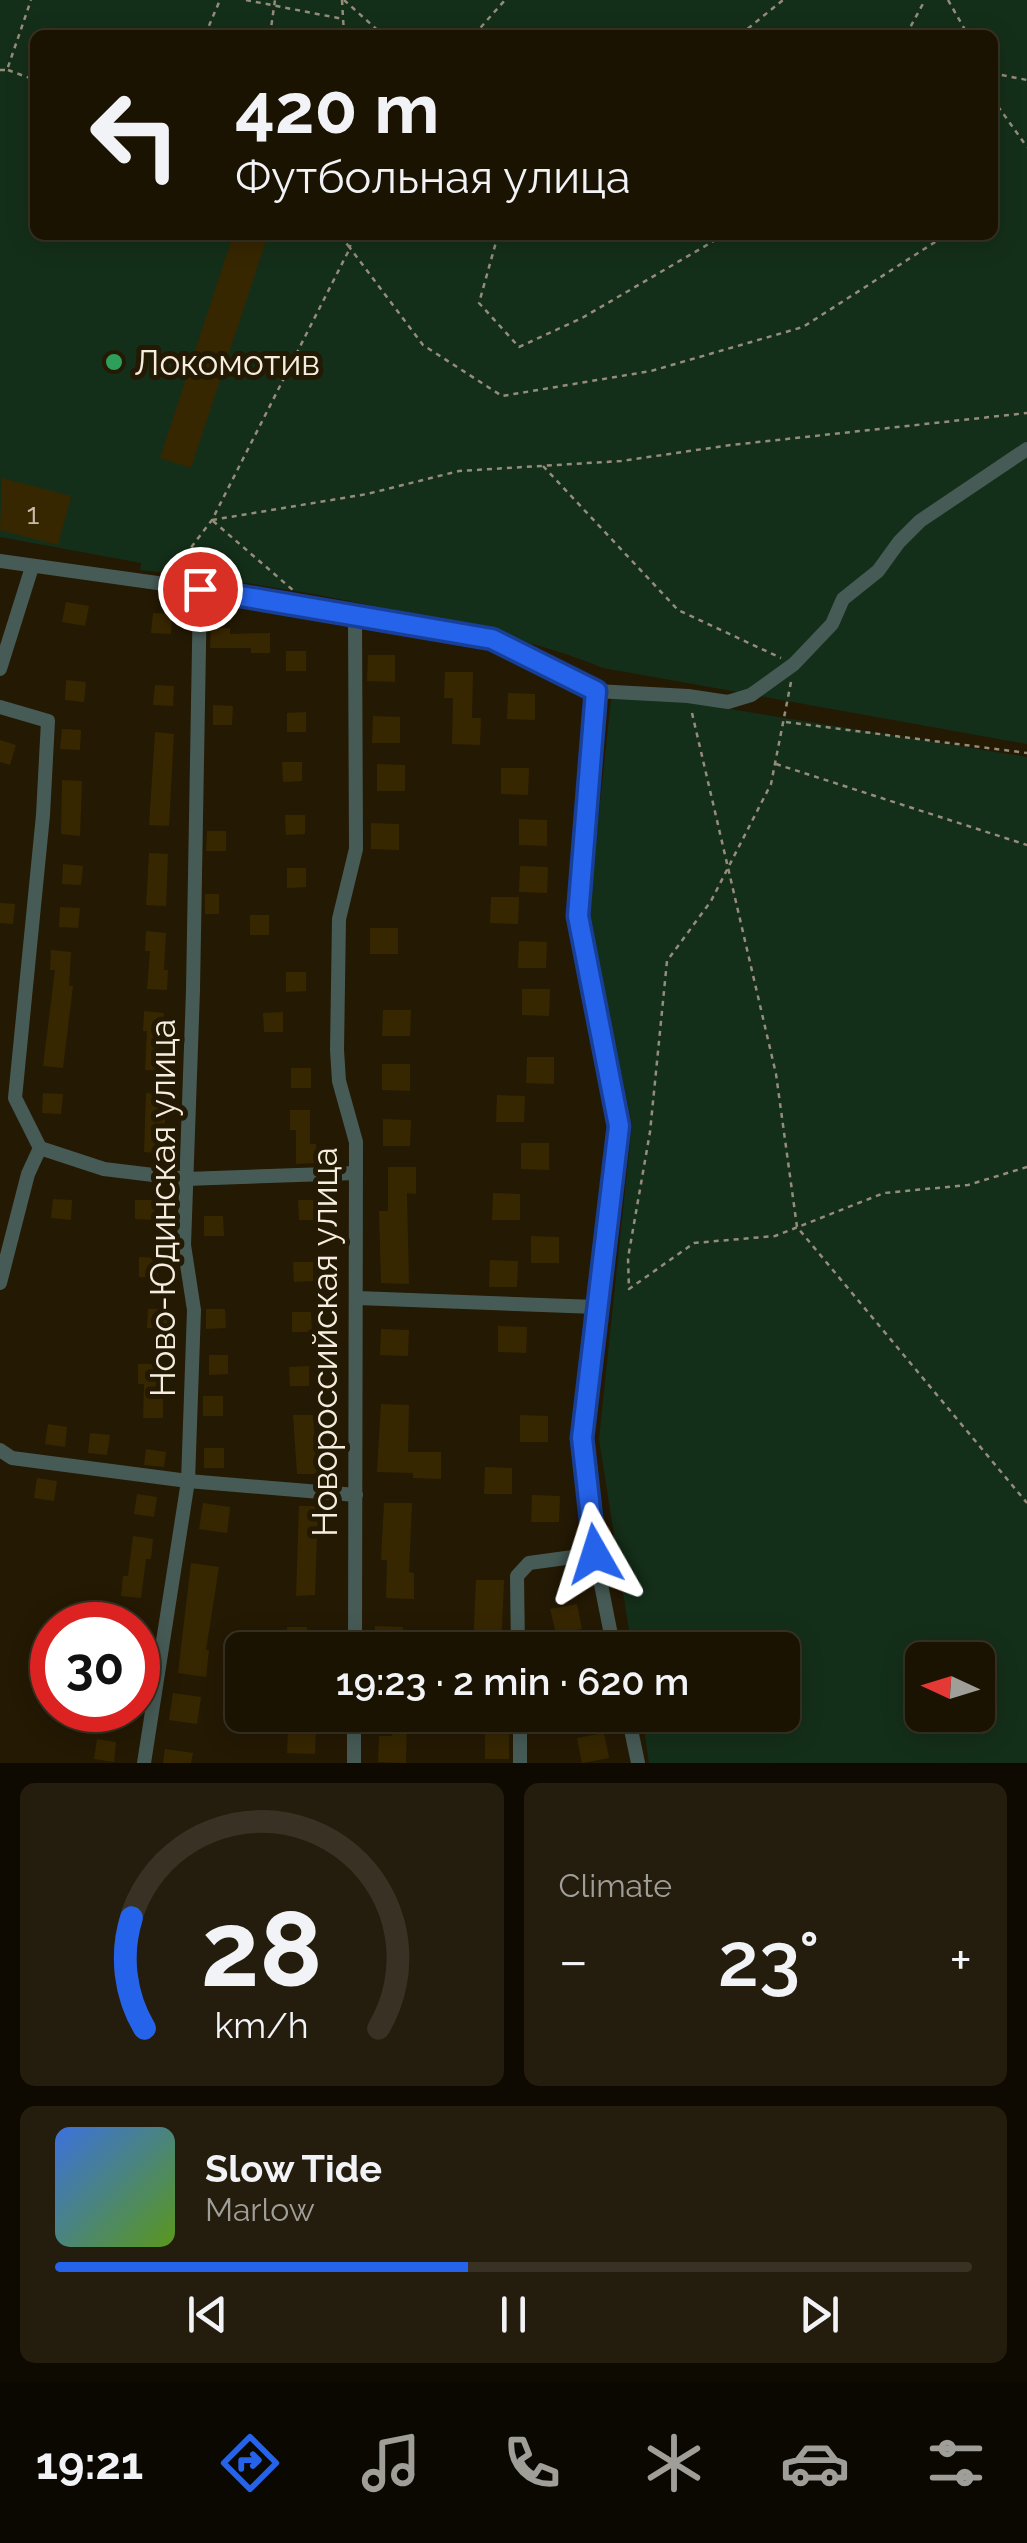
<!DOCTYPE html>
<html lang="en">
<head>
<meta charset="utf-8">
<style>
	body { margin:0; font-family:Raleway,sans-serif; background:#241c0c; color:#f1f3f6; height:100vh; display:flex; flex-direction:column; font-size:38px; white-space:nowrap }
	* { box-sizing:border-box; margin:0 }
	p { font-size:32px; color:#a09e99 }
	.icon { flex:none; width:55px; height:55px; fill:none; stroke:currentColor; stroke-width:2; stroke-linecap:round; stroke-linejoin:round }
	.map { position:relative; height:1763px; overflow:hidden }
	.panel { display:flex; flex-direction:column; gap:20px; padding:20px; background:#0f0a01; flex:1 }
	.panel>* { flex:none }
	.top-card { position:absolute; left:30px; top:30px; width:968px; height:210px; border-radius:15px; box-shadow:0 5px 25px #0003,0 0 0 2px #393224; background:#1b1302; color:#f1f3f6; overflow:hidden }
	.needle { width:65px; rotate:274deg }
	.fabs { position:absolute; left:905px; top:1642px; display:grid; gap:20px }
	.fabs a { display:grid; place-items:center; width:90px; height:90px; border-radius:15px; background:#1b1302; box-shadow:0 5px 25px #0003,0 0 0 2px #393224; font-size:50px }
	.speed { position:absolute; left:30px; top:1602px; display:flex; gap:20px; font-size:50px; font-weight:700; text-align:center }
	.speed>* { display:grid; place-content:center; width:130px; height:130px; border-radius:50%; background:#1b1302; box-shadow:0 5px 25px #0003,0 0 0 2px #393224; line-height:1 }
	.speed .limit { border:15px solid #d22; background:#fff; color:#111 }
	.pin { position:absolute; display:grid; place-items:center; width:85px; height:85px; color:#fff; margin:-42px; border:5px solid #fff; border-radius:50%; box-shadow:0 2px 10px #0007 }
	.me { position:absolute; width:110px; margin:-55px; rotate:354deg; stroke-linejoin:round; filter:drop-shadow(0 0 8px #0008) }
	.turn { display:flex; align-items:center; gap:35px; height:210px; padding:0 40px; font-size:45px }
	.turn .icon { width:130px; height:130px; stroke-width:2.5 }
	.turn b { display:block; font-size:70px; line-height:85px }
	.big { font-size:75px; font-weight:600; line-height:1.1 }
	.panel .tile { flex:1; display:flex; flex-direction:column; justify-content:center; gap:15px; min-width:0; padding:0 35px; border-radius:15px; background:#241c0c }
	.panel .dial { align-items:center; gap:0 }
	.dial svg { height:260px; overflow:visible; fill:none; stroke:#393224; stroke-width:7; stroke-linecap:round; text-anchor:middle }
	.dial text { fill:#f1f3f6; stroke:none }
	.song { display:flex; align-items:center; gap:30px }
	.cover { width:120px; height:120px; border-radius:15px; background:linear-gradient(135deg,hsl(220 70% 55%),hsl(90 70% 35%)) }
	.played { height:10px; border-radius:5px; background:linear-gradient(90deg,#2563eb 45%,#393224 45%) }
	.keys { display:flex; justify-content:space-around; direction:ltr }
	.heat { display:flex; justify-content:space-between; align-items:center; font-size:55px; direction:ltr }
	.panel .tiles { flex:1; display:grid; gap:20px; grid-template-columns:1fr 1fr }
	.tile:last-child { grid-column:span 2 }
	.trip { position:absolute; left:225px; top:1632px; width:575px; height:100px; border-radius:15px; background:#1b1302; box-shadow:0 5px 25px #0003,0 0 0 2px #393224; font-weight:600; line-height:100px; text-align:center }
	.menu { display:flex; height:160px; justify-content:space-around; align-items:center; background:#0b0801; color:#a09e99 }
	.menu .icon { width:70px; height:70px }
	.menu .selected { color:#2563eb }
	.menu b { font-size:45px; color:#f1f3f6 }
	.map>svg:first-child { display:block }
	.green { fill:#142f19; fill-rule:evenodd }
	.building { fill:#372701 }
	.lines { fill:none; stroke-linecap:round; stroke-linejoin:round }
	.path { stroke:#968c7b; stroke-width:2.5; stroke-dasharray:5 5; stroke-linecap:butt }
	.minor { stroke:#475b56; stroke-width:14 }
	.route-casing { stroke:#184099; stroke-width:25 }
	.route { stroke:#2563eb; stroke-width:18 }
	.leisure-dot { fill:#2e9e5b; stroke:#241903; stroke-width:4 }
	.labels { text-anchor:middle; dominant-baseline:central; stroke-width:10; stroke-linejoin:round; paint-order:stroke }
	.number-label { font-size:30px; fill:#c6bca8 }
	.poi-label { font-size:35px; fill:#f5eddf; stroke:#241903; text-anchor:start }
	.street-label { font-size:35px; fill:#f5eddf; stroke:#241903 }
</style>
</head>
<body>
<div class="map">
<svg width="1027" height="1763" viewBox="0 0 1027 1763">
	<rect width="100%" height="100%" fill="#241903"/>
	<g class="green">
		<path d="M0 0H1027V744L603 668C553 647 502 636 449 623 347 598 244 580 140 570L141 563 0 537ZM35 35H992V235H35Z"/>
		<path d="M612 690 1027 757V1763H649L642 1715H782V1650H632L599 1439 632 1124 588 916ZM922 1660H978V1715H922Z"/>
	</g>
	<g class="building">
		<polygon points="233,235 268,235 191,468 160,458"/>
		<polygon points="2,478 71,496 58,545 0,530"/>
		<polygon points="66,602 89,606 85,626 62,622"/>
		<polygon points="153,613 172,614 171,634 151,633"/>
		<polygon points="211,628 230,628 230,634 270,633 270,653 251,653 251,648 210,648"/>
		<rect x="286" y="651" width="20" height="20"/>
		<polygon points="368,655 395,655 395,682 367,681"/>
		<polygon points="445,672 473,672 472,718 481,718 480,745 452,744 453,698 444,698"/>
		<polygon points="66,680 86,682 84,702 65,700"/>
		<polygon points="155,685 174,686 173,706 153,705"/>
		<polygon points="508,693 535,694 535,720 507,719"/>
		<polygon points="213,705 233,706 232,725 213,725"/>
		<polygon points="306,712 306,732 287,732 287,713"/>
		<polygon points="373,716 400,717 400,743 372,743"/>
		<polygon points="62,729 81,730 80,750 60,749"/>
		<polygon points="155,732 174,734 169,826 149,825"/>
		<polygon points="0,740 16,745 10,765 0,762"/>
		<polygon points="282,762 302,762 302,781 283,782"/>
		<polygon points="377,764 405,765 405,791 377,791"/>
		<polygon points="501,768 529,768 528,795 501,794"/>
		<polygon points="62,780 82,781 80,836 61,834"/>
		<polygon points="285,815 305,815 305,834 286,835"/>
		<polygon points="519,819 547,820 547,846 519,845"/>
		<polygon points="371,823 399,824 399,850 371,849"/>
		<polygon points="207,831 226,831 226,851 206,851"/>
		<polygon points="149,853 168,854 166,906 146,905"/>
		<polygon points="63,864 83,866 81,885 62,884"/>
		<polygon points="520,866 548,867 547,893 519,892"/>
		<polygon points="287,868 306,868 306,887 287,888"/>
		<rect x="205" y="894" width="14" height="20"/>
		<polygon points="491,897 519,897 518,924 490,923"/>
		<polygon points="0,903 15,904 13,924 0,923"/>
		<polygon points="60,907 80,908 78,928 59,927"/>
		<rect x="250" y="915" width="19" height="20"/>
		<rect x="370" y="928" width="28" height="26"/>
		<polygon points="146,931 166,933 164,970 168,970 167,990 147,989 150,951 145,951"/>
		<polygon points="519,941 547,942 546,968 518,968"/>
		<polygon points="51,950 71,952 69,986 73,986 63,1068 43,1066 55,970 50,970"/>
		<polygon points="286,972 306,972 306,991 286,992"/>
		<polygon points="522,989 550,989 549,1016 522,1015"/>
		<polygon points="383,1010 411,1010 410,1036 382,1036"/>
		<polygon points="144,1011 164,1013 161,1051 166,1051 164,1071 145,1070 147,1031 143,1031"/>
		<polygon points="283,1012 283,1032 264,1032 263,1013"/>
		<polygon points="527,1057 554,1057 554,1084 526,1083"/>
		<polygon points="382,1064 410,1064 410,1091 382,1090"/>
		<rect x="291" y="1068" width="20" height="20"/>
		<polygon points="43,1093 63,1094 61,1114 42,1113"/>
		<polygon points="146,1093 166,1094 164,1154 144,1152"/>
		<polygon points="497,1095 525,1096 524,1122 496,1122"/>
		<polygon points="290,1110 310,1110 310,1144 316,1144 316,1163 296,1164 296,1130 290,1130"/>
		<polygon points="383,1119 411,1120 410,1146 383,1146"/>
		<polygon points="521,1143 549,1143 549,1170 521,1169"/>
		<polygon points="388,1167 416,1167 416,1194 407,1193 409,1284 381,1283 379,1211 388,1211"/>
		<polygon points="493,1193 520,1194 520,1220 492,1220"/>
		<polygon points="53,1199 72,1200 71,1220 51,1218"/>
		<polygon points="135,1200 155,1200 155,1220 135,1219"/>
		<polygon points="298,1200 318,1200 318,1220 299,1220"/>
		<polygon points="204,1216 223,1216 224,1236 204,1236"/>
		<polygon points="531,1236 559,1237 559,1263 531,1263"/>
		<polygon points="139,1257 158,1258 158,1278 139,1277"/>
		<polygon points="490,1260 518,1261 517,1287 489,1287"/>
		<polygon points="293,1262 313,1262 313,1281 294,1282"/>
		<polygon points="148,1309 167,1309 167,1329 147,1328"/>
		<polygon points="206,1309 225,1309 226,1328 206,1329"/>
		<polygon points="292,1312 311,1312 312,1332 292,1332"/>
		<polygon points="498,1326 527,1327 526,1353 498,1352"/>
		<polygon points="381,1329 409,1330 408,1356 380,1355"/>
		<polygon points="209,1355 228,1355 228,1374 209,1375"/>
		<polygon points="138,1364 158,1364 158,1398 163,1398 163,1418 143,1418 144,1384 138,1384"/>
		<polygon points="309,1366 309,1386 290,1386 289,1367"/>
		<rect x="203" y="1396" width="20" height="20"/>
		<polygon points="381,1404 409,1405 408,1452 441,1452 441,1479 413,1478 413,1473 377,1472"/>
		<polygon points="293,1415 313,1415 317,1474 297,1474"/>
		<polygon points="520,1415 548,1416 548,1442 520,1442"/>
		<polygon points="48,1424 67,1427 65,1447 45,1444"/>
		<polygon points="90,1433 110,1435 107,1455 88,1453"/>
		<rect x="204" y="1448" width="20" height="20"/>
		<polygon points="146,1449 166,1452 164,1467 144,1465"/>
		<polygon points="485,1467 512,1468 512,1494 484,1494"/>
		<polygon points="37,1478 57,1481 54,1501 34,1498"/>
		<polygon points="137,1494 157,1497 154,1517 134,1514"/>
		<polygon points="532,1495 560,1496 559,1522 531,1522"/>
		<polygon points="203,1503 230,1507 227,1533 199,1529"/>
		<polygon points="384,1503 412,1503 409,1572 414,1573 414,1599 386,1598 387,1560 381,1560"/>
		<polygon points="299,1506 318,1506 315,1595 296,1596"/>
		<polygon points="133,1536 153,1539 151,1559 146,1559 141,1598 121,1596 123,1576 128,1576"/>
		<polygon points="191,1563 219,1567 206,1650 209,1650 206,1677 178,1673"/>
		<polygon points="476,1580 504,1580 501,1650 473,1650"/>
		<polygon points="577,1604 582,1629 556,1634 550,1609"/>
		<polygon points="375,1626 403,1627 402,1650 374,1650"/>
		<rect x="287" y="1627" width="20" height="20"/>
		<polygon points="173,1693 201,1697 197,1724 169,1720"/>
		<polygon points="393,1715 407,1715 406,1763 378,1762 379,1736 392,1736"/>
		<polygon points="288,1727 316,1727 315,1754 287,1753"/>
		<rect x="485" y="1733" width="24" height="26"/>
		<polygon points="604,1733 609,1758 582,1763 577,1738"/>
		<polygon points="97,1739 116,1742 114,1762 94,1759"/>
		<polygon points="165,1749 193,1753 191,1763 163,1763"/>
	</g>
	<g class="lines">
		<g class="path">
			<polyline points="246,0 343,19"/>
			<polyline points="342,0 344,35"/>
			<polyline points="344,0 383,35"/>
			<polyline points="948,0 968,35"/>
			<polyline points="205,35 220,0"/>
			<polyline points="270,35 275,0"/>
			<polyline points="474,35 505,0"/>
			<polyline points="740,35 783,0"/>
			<polyline points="906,35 925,0"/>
			<polyline points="0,70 7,70 31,0"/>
			<polyline points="8,70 35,80"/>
			<polyline points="992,73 1027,80"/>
			<polyline points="992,98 1027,147"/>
			<polyline points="351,235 350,248 423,345 502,396 651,371 803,327 946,235"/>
			<polyline points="498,235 479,303 519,347 582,318 724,235"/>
			<polyline points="543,466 678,610 781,658"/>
			<polyline points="212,520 367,494 459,471 621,461 731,445 1027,413"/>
			<polyline points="213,521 294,591"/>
			<polyline points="173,571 212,520 350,248 340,235"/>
			<polyline points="791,682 771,784 711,901 667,961 650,1132 628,1258 629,1289 694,1243 775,1236 884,1193 968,1185 1027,1167"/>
			<polyline points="692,713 776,1074 797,1227 1027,1503"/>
			<polyline points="786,722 1027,753"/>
			<polyline points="776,764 1027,845"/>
		</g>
		<g class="minor">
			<polyline points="0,561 200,589 492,639 596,691 688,696 728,702 751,695 794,664 832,624 843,599 878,571 899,542 920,521 1027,449"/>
			<polyline points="0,669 32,567"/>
			<polyline points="596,691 578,916 619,1126 582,1439 595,1554 614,1650"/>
			<polyline points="0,707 48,721 43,815 15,1098 40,1148 28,1174 0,1283"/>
			<polyline points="40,1148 104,1169 186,1179 356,1173"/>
			<polyline points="357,1298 596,1307"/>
			<polyline points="0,1450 12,1458 188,1481 356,1495"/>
			<polyline points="355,1650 356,1142 339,1081 337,1050 339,919 356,849 355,617"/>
			<polyline points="518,1650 517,1576 529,1563 595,1554"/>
			<polyline points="520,1715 520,1763"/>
			<polyline points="628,1715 638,1763"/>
			<polyline points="144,1763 188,1481 194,1310 184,1245 193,990 200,589"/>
			<polyline points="354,1763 354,1715"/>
		</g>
	</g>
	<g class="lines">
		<defs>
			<polyline id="route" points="200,589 492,639 596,691 578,916 619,1126 582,1438 595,1554"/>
		</defs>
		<use href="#route" class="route-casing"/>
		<use href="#route" class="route"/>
	</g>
	<circle class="leisure-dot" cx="114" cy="362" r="10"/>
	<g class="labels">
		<g class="number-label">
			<text x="33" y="513">1</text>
		</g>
		<g class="poi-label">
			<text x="134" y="362">Локомотив</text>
		</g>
		<g class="street-label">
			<text transform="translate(162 1208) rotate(-90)">Ново-Юдинская улица</text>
			<text transform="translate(324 1342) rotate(-90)">Новороссийская улица</text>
		</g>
	</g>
</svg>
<div class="fabs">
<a><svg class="needle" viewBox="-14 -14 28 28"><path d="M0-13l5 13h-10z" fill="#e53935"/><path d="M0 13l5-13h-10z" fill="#a09e99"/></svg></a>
</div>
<div class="speed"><div class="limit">30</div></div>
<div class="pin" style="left:200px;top:589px;background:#d93025"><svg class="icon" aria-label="arrive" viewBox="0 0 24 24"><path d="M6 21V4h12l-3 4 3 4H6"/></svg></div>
<svg class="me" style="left:595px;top:1554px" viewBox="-20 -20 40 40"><path d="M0-17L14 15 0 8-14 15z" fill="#2563eb" stroke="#fff" stroke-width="4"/></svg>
<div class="trip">19:23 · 2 min · 620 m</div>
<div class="top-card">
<div class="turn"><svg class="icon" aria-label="left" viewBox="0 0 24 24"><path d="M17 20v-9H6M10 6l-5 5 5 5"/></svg><div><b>420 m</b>Футбольная улица</div></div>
</div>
</div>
<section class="panel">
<div class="tiles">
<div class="tile dial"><svg viewBox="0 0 100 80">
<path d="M14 69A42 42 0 1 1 86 69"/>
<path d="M14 69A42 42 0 0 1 10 35" stroke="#2563eb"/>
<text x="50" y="56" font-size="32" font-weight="700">28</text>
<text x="50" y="72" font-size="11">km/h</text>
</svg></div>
<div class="tile"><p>Climate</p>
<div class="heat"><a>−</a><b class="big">23°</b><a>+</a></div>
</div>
<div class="tile">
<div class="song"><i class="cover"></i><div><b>Slow Tide</b><p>Marlow</p></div></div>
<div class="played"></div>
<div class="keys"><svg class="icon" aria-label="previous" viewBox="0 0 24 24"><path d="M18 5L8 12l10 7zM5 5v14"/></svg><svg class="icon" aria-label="pause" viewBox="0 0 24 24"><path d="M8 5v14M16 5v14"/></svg><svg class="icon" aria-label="next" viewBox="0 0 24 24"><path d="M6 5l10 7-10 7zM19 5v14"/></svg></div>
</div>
</div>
</section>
<nav class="menu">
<b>19:21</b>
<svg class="icon selected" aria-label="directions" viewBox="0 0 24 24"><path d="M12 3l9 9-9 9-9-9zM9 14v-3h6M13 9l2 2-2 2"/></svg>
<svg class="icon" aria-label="music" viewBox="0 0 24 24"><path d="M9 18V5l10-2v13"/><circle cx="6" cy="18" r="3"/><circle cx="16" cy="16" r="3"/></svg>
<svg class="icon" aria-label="phone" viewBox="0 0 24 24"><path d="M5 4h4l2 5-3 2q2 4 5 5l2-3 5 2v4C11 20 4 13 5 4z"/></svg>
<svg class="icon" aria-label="climate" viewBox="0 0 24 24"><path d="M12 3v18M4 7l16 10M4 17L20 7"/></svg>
<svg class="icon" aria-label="car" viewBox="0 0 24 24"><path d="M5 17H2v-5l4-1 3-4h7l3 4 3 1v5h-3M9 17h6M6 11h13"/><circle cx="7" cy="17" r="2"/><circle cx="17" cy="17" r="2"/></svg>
<svg class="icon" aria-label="filters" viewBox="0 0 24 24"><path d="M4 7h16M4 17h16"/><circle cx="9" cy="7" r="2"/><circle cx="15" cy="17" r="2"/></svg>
</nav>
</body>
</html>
